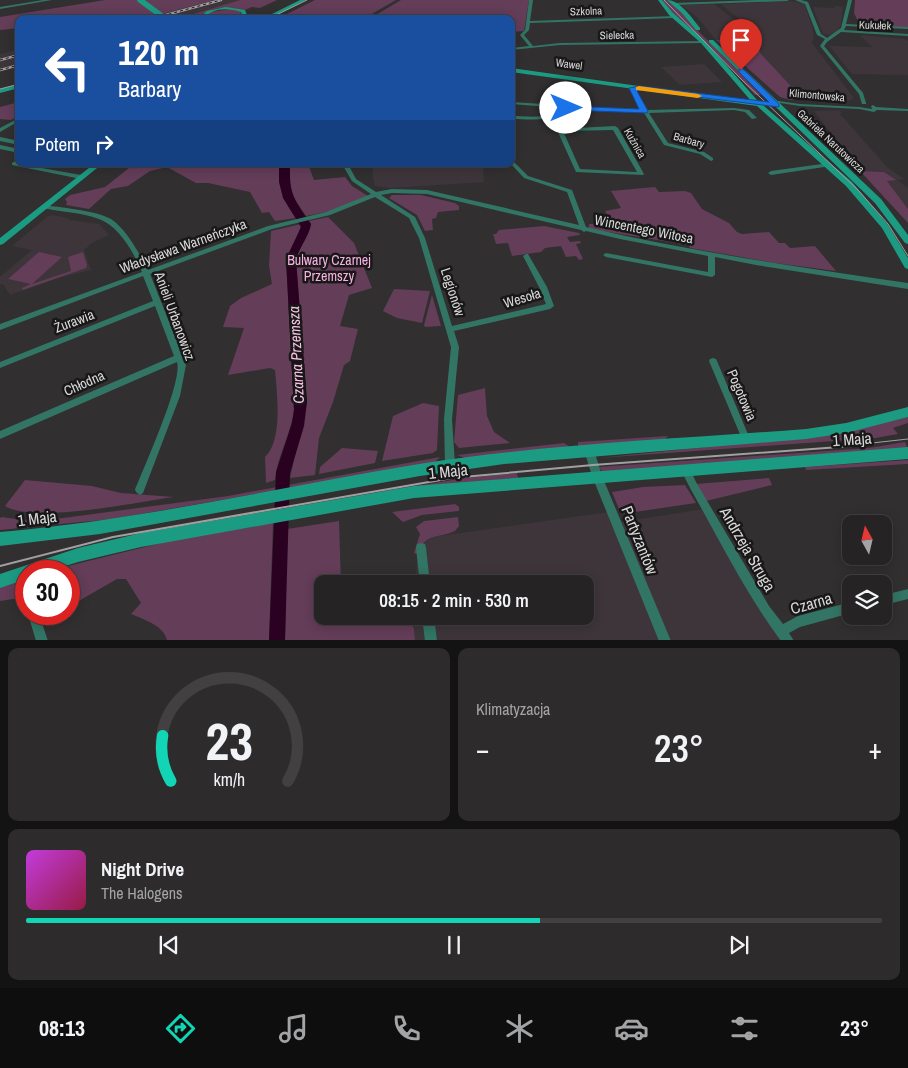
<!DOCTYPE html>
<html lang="pl">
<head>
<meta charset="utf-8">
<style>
	body { margin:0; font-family:"Archivo Narrow",sans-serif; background:#2d2b2c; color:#f1f3f6; height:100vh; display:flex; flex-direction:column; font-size:19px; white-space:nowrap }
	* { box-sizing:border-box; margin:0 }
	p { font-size:16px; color:#a3a4a6 }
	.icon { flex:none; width:28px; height:28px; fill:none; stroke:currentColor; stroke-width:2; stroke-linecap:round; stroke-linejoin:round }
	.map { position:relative; height:640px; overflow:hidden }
	.side { display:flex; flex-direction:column; gap:8px; padding:8px; background:#141314; flex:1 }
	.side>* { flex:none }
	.hud { position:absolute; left:15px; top:15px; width:500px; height:152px; border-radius:10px; box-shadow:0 2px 12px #0003,0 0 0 1px #424041; background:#1a4fa0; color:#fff; overflow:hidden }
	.needle { width:32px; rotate:352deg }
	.fabs { position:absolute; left:842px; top:515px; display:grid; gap:10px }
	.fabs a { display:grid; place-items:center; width:50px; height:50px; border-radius:10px; background:#252324; box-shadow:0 2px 12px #0003,0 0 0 1px #424041; font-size:25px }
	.speed { position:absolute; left:15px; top:560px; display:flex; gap:10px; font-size:25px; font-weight:700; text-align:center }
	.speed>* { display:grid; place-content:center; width:65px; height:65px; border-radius:50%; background:#252324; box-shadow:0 2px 12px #0003,0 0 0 1px #424041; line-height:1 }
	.speed .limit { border:8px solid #d22; background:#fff; color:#111 }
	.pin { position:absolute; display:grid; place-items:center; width:42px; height:42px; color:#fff; margin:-51px -21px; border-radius:50% 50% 50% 0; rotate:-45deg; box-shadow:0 0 5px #0007 }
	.pin .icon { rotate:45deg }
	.me { position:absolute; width:55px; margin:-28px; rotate:90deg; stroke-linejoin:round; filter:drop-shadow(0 0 4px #0008) }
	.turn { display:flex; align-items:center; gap:18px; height:105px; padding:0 20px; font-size:22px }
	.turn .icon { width:65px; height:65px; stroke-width:2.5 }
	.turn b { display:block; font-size:35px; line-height:42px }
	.then { display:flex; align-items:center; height:48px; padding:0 20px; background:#0003; gap:10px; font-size:19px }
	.big { font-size:38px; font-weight:600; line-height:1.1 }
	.side .tile { flex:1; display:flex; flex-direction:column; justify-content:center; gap:8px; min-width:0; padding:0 18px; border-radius:10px; background:#2d2b2c }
	.side .dial { align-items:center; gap:0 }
	.dial svg { height:130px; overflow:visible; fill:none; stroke:#424041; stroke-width:7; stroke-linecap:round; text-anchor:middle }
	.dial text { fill:#f1f3f6; stroke:none }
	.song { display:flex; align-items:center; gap:15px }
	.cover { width:60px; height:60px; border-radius:8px; background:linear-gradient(135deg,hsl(290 70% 55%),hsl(340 70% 35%)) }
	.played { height:5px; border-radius:2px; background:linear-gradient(90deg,#11d5b4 60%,#424041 60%) }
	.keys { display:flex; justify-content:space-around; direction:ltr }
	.heat { display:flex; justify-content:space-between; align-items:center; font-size:28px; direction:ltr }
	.side .tiles { flex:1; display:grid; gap:8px; grid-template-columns:1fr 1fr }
	.tile:last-child { grid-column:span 2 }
	.trip { position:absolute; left:314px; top:575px; width:280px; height:50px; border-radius:10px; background:#252324; box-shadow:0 2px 12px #0003,0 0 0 1px #424041; font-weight:600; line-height:50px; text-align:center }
	.tab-bar { display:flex; height:80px; justify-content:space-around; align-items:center; background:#0f0e0e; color:#a3a4a6 }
	.tab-bar .icon { width:35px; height:35px }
	.tab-bar .on { color:#11d5b4 }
	.tab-bar b { font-size:22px; color:#f1f3f6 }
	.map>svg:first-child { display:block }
	.built { fill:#3d353a }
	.green { fill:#643d58 }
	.water { fill:#2a0121 }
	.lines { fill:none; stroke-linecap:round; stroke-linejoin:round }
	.street { fill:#327565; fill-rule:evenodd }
	.secondary { fill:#1c9b83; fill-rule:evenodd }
	.tram-far1 { stroke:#a19fa0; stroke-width:1 }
	.tram { stroke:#a19fa0; stroke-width:2 }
	.rail-casing { stroke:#a19fa0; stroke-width:2.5 }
	.rail { stroke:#191818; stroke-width:1; stroke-dasharray:3; stroke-linecap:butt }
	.secondary-bridge { stroke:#1c9b83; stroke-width:5.5 }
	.route { fill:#1a73e8; stroke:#114b97 }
	.slow { fill:#f59e0b }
	.labels { text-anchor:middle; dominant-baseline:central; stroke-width:5; stroke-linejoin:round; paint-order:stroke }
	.far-street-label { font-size:11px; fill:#dad8d9; stroke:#191818 }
	.street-label { font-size:14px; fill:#dad8d9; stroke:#191818 }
	.park-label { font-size:14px; fill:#f9b0e2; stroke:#191818 }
	.water-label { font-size:15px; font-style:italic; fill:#f8c1e5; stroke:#191818 }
	.near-street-label { font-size:16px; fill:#dad8d9; stroke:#191818 }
</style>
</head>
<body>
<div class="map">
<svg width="908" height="641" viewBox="0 0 908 641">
	<rect width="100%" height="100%" fill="#312f30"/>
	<g class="built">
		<polygon points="215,0 240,0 177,19 143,19"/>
		<polygon points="789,1 804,3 812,26 814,38 812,43 854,98 848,101 803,99 761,54 754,41 716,40 697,17 681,5 714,4 745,28 750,28 721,4"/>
		<polygon points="835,6 843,7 841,25 836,32 830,35 823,34 813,7 835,8"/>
		<polygon points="860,35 905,39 908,41 908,75 852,74 829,46 872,47"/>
		<polygon points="19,49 19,64 0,70 0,54"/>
		<polygon points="704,64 722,82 680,85 661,67"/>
		<polygon points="839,110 842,113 840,114 887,167 904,179 897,180 908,188 908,209 886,180 895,180 884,172 860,171 814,111"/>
		<polygon points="373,164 483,164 484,182 391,188 375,186 373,178"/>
		<polygon points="53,215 68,218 69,220 99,224 109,235 92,243 84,250 91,270 58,278 10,295 3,284 0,284 0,277 32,250 12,246 48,216"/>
		<polygon points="704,509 783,640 415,640 414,616 585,616 585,584 416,584 417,554 420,546 432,537 609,512 614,523"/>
	</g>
	<g class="green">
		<polygon points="105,0 215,0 143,19 19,19 19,28 0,30 0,17"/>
		<polygon points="240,0 277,0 260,8 252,7 245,10 229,8 214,9 202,14 197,19 183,17"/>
		<polygon points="315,0 396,0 363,19 277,19"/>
		<polygon points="401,0 529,0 524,31 511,32 511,19 369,19"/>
		<polygon points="662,0 667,0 680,10 701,34 750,81 747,81 761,95 755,95 707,43 669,10"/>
		<polygon points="855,0 908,0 908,28 860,26 854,13"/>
		<polygon points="230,9 240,11 242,17 239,19 202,19 211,12"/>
		<polygon points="716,40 754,40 761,54 803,99 790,100 780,97"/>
		<polygon points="19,102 19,115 11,120 0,119 0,107"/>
		<path d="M134 164H279C279 187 282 199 296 218L275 221 269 212 262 213 250 192 208 183H196L167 167 150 171 128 186 111 189 89 209 66 205 67 202 65 199 70 195 105 187Z"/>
		<path d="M290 164H308L314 180 345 177 352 186 368 196 331 211 306 216C291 194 289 191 290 164Z"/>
		<polygon points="860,171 884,172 896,180 887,181 908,209 908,223"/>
		<polygon points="655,187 659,192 685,191 691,193 702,209 729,223 737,232 742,234 769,232 779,243 785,243 790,248 815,246 836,271 775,263 690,248 689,245 589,229 589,224 612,224 605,211 621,208 611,191"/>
		<polygon points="392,195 421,195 455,203 459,206 459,210 438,212 436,218 432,219 433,230 425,231 417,215 389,198"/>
		<path d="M328 217 354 243 372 288 349 295 340 326 358 329 350 361 344 365 333 402 319 438 315 475 290 478 307 402 296 260C299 247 308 237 311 224L309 221Z"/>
		<path d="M301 224 299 234 286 259 294 410C291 434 277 457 275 480L266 483 265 457C283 440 277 394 275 370L270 368 228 375 244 328 223 327 230 306 241 298 272 284 269 266 271 231Z"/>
		<polygon points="544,226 579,233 580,235 567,237 570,242 580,241 581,243 576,244 583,259 579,260 576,256 566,257 561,246 545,248 541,252 512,256 508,243 496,244 493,234 496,234 499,230"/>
		<polygon points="39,252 62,257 32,284 71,271 68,257 83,252 87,265 86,268 23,290 22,288 31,284 8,279"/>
		<polygon points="394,289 430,291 422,323 397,318 383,311"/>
		<polygon points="432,295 441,326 425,327 424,325"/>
		<polygon points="485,388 487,416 494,432 510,443 459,448 454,442 458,395"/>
		<polygon points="423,403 439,406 437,450 433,453 382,461 393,416"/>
		<polygon points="908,417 908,423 893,428 898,434 875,438 599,458 833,434"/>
		<polygon points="668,436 663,441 578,447 578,442"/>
		<polygon points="905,442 908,449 603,472 598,467 869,448"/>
		<polygon points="564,443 570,447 465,458 457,455"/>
		<polygon points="342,448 378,451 375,463 319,474 320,467"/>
		<polygon points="440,457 434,463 112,519 0,530 0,518 2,517 29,521 63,518 228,496"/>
		<polygon points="908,460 908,464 806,470 805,467"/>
		<polygon points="517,473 518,478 379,492 465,478"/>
		<polygon points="769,478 772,485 706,501 696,484"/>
		<path d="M25 480 92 486 121 493 174 497C137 502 35 524 5 506Z"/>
		<polygon points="685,485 696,503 621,514 612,492 643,487"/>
		<polygon points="455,504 459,507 459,511 422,515 403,522 392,512"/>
		<path d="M458 517 459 526 455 531C438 539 426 532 417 554L414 553 420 534 416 527 424 521Z"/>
		<polygon points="339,521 341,584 322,584 322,616 341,616 342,623 370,616 407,616 414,628 415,640 285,641 287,529"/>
		<path d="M273 523 269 640H167C163 625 145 620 131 614L141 603 126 579H117L70 606 69 571H52L60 568 165 542Z"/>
		<polygon points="16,580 20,582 20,586 26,583 26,597 0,601 0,586"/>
	</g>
	<path class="water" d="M279 164H290C289 195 294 199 311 224 309 237 299 247 296 260L307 402 304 426 290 473 285 640 269 641 276 472 292 423 294 410 286 259 301 227 283 198 279 182Z"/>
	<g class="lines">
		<g class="street">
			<polygon points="43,0 52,0 0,9 0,7"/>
			<polygon points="529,0 533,0 530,21 675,16 677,17 675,18 530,23 529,30 524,35 533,46 560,43 703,41 705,42 703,43 560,45 511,50 511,48 529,46 520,35 525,30"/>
			<polygon points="757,0 789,0 787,1 674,5 672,4 674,3"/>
			<polygon points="795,0 801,0 808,2 821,34 827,38 841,28 848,0 852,0 846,24 908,27 908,29 846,26 844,30 908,34 908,36 841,32 827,42 824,46 863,93 866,103 866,104 862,104 859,94 820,46 825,39 817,35 805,4"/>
			<path d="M630 87H634L647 110 734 108 749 110 757 118 752 119 745 112 734 110 649 113 668 143 704 152 713 158V160L711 161 700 154 664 145 644 113 567 108C553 123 530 119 511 119V116C528 116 548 120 562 108L511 104V102L642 110 630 88Z"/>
			<polygon points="771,100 800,104 859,107 872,109 871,106 873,105 876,107 908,109 908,111 877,110 874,112 859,109 800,106 773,102 771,101"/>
			<polygon points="19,118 19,121 0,132 0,128"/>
			<path d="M615 126 618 128 644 174 643 175 576 172 557 130 558 129ZM613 130 637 172 580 169 563 131Z"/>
			<polygon points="0,137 19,141 19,145 0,141"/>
			<polygon points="0,145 19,149 19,153 0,149"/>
			<polygon points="19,159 19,164 81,175 84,177 81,179 12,165 12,163"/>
			<path d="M511 159 528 176 572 190 586 227C692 252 800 267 908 283V289L756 265 715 257V275L712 277 606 257 603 255 606 253 708 272V256L620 239 586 231 584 232 581 230 427 194 392 193 381 195 415 217 425 238 452 326 546 304 539 287 523 256 526 254H528L547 287 554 306 550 309 454 331 459 347 452 419 455 465 453 468 450 469 447 468 445 465 444 419 451 347 419 238 409 218 375 197 330 215 272 229 150 274 182 354 184 357 183 358 186 365 180 396 143 493 140 495 137 493 135 490C144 467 183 381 177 362L0 439V431L174 356 155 306 0 368V362L153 301 143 276 0 330V324L142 272C134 253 119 226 99 219 81 212 61 212 42 208V206C52 205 63 208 73 209 85 211 100 213 111 219 127 230 139 253 148 270L268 226 326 212 371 194 352 181 342 164H348L356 179 376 192 392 189 427 190 579 225 567 192 524 178 511 164Z"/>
			<polygon points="829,163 832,165 831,166 771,175 768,173 771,171"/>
			<polygon points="713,358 716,359 717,361 750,439 749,442 746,443 743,442 742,439 709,361 710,359"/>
			<polygon points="589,446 592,447 594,450 602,476 671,641 659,641 592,476 584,450 586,447"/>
			<path d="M686 466 689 467 696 482 769 606 783 624 798 616 851 602V613L800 627 789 633 794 641H781C746 594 719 539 690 488L681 470 683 467Z"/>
			<polygon points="421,543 425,544 426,548 430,584 420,584 416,548 417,544"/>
			<polygon points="908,589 908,599 884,605 884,595"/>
			<polygon points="28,614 39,614 48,641 36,641"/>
			<polygon points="422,616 434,616 437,641 425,641"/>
		</g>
		<g class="secondary">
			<polygon points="300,0 306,0 269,19 262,19"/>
			<polygon points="658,0 662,0 673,13 705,41 757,100 852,182 888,225 908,258 908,269 905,268 882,228 846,186 757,106 511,72 511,68 752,102 701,43 669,15"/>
			<path d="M667 0C680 0 692 18 700 28V30H696L682 13Z"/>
			<path d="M226 7 245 10 247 15 245 19H240L242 15 241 12C232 9 221 8 212 12 206 15 203 19 197 19L207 11Z"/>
			<polygon points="709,40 713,40 881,199 908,235 908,244 905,243 875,203 709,42"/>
			<polygon points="19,84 19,88 0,93 0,89"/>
			<polygon points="94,164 102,164 3,244 0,245 0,238"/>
			<path d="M908 407V417L846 433 806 439 504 464 420 476 100 534 0 546V532C141 520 280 487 419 464 546 444 678 439 806 429L846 423Z"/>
			<polygon points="908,447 908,459 414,498 141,547 78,562 50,571 26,571 26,579 0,588 0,574 78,548 141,533 414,486"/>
		</g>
		<g class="tram-far1">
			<polyline points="664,0 742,80 858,190 888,224 908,256"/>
			<polyline points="268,19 307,0"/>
			<polyline points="0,89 19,84"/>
			<polyline points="836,447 908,439"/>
		</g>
		<polyline class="tram" points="0,566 113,537 452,478 593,465 853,446"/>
		<defs>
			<g id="rail">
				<polyline points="151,19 221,0"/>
				<polyline points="0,60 19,55"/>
				<polyline points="0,70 19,65"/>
			</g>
		</defs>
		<use href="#rail" class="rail-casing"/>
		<use href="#rail" class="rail"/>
		<polyline class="secondary-bridge" points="140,0 166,19"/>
	</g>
	<polygon class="route" points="739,69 743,69 779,104 779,107 640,90 637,91 648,111 647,113 566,110 563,108 566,106 639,109 629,88 640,86 769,102 739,72"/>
	<polygon class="slow" points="639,86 698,94 702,96 698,98 636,90 636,87"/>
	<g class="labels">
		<g class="far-street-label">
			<text transform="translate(586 11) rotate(-2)">Szkolna</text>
			<text transform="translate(875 25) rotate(2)">Kukułek</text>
			<text transform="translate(617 35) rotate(-1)">Sielecka</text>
			<text transform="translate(569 64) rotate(8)">Wawel</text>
			<text transform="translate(817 95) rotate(5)">Klimontowska</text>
			<text transform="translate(689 140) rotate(16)">Barbary</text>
			<text transform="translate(831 141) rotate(43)">Gabriela Narutowicza</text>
			<text transform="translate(635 143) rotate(60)">Kuźnica</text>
		</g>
		<g class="street-label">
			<text transform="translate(644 229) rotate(11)">Wincentego Witosa</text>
			<text transform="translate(183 246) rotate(-20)">Władysława Warneńczyka</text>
			<text transform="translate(453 292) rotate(72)">Legionów</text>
			<text transform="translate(522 298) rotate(-17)">Wesoła</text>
			<text transform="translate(175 316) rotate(70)">Anieli Urbanowicz</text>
			<text transform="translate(74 321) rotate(-21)">Żurawia</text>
			<text transform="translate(84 383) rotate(-24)">Chłodna</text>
			<text transform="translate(742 395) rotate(67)">Pogotowia</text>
		</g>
		<g class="park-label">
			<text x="329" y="260">Bulwary Czarnej<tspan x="329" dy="16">Przemszy</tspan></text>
		</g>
		<g class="water-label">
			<text transform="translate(296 355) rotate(-93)">Czarna Przemsza</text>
		</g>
		<g class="near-street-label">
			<text transform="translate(852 439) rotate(-4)">1 Maja</text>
			<text transform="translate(448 471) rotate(-6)">1 Maja</text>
			<text transform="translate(37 518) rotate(-7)">1 Maja</text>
			<text transform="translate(640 540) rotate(68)">Partyzantów</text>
			<text transform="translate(748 549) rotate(60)">Andrzeja Struga</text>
			<text transform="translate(811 603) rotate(-16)">Czarna</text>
		</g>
	</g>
</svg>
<div class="fabs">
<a><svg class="needle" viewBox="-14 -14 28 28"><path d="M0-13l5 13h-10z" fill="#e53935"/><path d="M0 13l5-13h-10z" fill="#a3a4a6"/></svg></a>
<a><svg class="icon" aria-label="layers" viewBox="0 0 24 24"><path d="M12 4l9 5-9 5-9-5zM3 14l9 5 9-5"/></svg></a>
</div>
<div class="speed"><div class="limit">30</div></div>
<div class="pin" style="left:741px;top:70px;background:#d93025"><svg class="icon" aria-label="arrive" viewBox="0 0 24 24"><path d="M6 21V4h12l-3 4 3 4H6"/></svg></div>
<svg class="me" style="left:566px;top:108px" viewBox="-20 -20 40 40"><circle r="19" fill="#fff"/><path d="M0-13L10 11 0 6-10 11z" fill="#1a73e8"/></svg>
<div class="trip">08:15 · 2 min · 530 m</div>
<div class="hud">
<div class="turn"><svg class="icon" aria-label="left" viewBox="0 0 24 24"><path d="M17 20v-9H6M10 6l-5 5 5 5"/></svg><div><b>120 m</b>Barbary</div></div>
<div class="then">Potem<svg class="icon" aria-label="right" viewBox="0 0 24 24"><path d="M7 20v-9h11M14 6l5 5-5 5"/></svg></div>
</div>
</div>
<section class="side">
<div class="tiles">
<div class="tile dial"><svg viewBox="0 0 100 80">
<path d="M14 69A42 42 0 1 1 86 69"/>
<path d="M14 69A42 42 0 0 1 9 41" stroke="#11d5b4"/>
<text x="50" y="56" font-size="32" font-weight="700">23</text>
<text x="50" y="72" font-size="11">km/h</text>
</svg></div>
<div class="tile"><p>Klimatyzacja</p>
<div class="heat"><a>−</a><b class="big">23°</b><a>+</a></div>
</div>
<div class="tile">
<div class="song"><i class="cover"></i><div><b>Night Drive</b><p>The Halogens</p></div></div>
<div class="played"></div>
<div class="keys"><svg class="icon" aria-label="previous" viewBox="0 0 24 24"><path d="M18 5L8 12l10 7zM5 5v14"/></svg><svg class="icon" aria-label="pause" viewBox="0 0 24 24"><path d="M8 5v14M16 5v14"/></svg><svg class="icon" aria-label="next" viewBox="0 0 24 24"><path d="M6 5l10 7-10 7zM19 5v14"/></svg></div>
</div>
</div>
</section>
<nav class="tab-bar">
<b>08:13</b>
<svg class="icon on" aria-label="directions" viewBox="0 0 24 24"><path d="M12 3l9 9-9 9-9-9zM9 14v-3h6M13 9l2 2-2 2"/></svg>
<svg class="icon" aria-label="music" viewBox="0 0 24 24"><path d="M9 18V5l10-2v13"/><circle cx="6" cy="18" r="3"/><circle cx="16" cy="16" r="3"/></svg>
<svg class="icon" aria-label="phone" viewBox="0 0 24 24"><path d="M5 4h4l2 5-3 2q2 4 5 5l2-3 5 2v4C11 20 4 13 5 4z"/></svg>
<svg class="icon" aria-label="climate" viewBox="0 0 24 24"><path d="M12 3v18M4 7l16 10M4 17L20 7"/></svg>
<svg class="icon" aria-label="car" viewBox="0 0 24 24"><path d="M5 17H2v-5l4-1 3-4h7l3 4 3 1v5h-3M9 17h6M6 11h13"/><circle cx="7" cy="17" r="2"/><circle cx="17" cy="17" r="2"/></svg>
<svg class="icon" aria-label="filters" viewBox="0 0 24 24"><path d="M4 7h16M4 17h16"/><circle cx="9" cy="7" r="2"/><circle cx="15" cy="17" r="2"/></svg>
<b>23°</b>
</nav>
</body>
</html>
